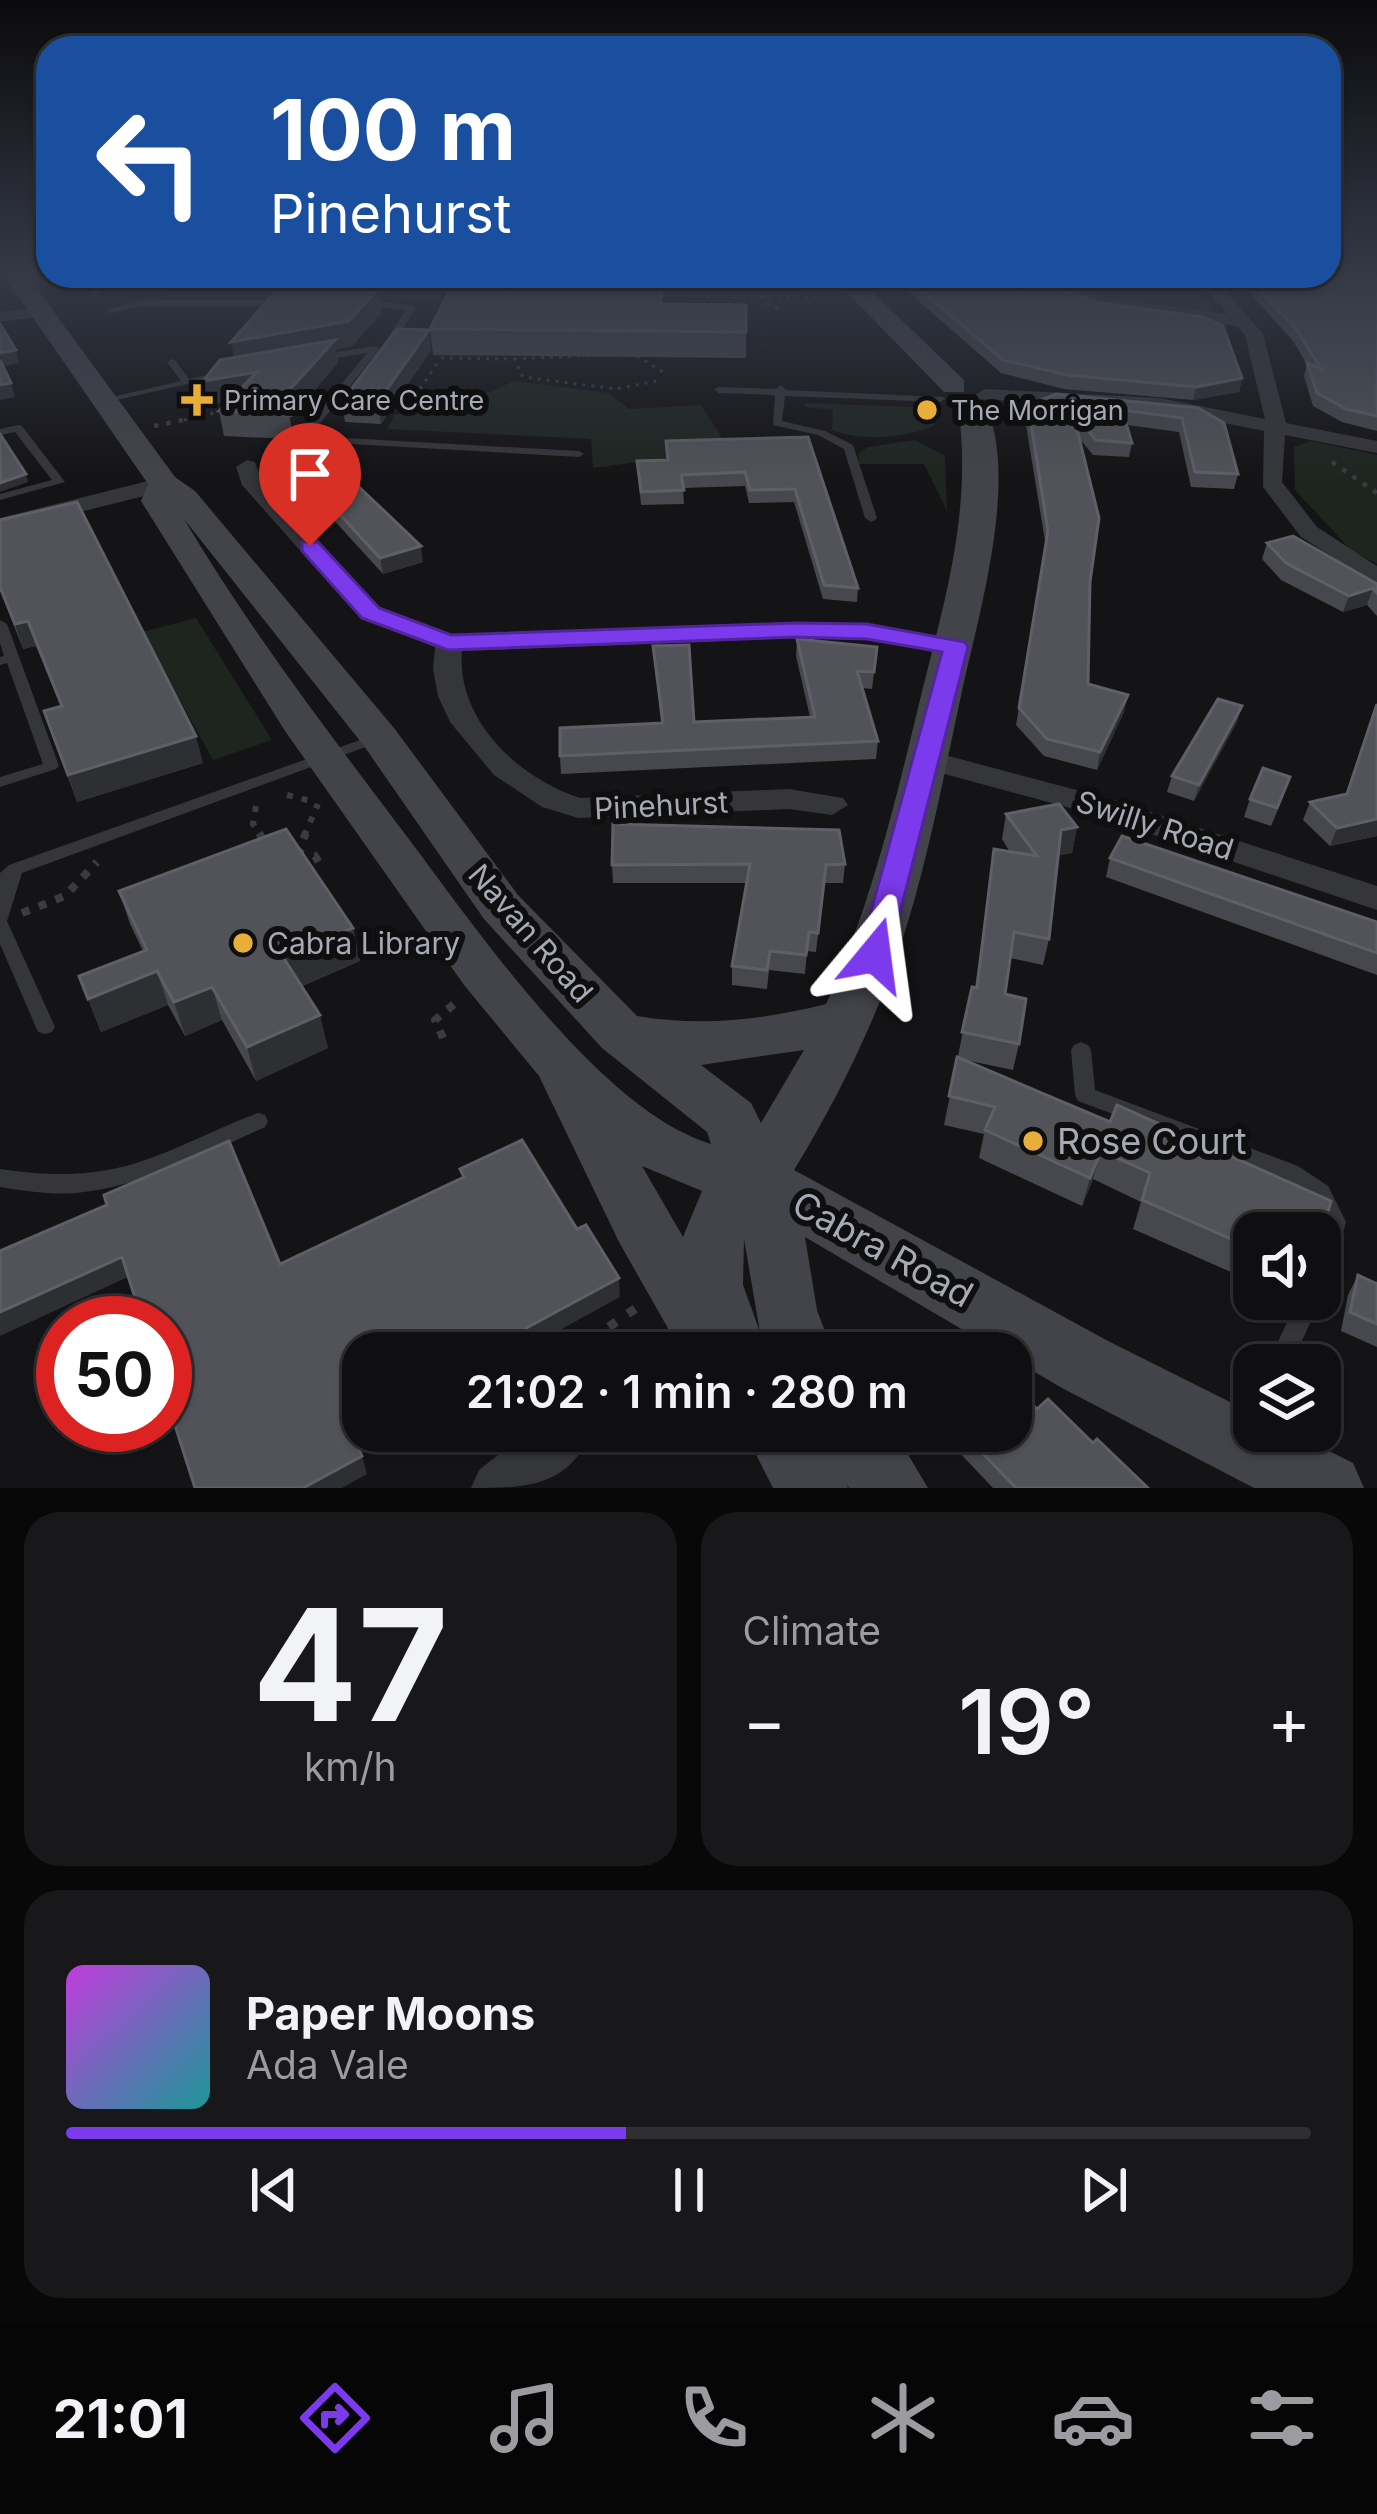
<!DOCTYPE html>
<html lang="en">
<head>
<meta charset="utf-8">
<style>
	body { margin:0; font-family:Inter,sans-serif; background:#181719; color:#f1f3f6; height:100vh; display:flex; flex-direction:column; font-size:45px; white-space:nowrap }
	* { box-sizing:border-box; margin:0 }
	p { font-size:39px; color:#9b9c9f }
	.icon { flex:none; width:66px; height:66px; fill:none; stroke:currentColor; stroke-width:2; stroke-linecap:round; stroke-linejoin:round }
	.map { position:relative; height:1488px; overflow:hidden }
	.side { display:flex; flex-direction:column; gap:24px; padding:24px; background:#080809; flex:1 }
	.side>* { flex:none }
	.guide { position:absolute; left:36px; top:36px; width:1305px; height:252px; border-radius:36px; box-shadow:0 3px 9px #0004,0 0 0 3px #2f2e30; background:#1a4fa0; color:#fff; overflow:hidden }
	.fabs { position:absolute; left:1233px; top:1212px; display:grid; gap:24px }
	.fabs a { display:grid; place-items:center; width:108px; height:108px; border-radius:24px; background:#0f0e10; box-shadow:0 3px 9px #0004,0 0 0 3px #2f2e30; font-size:60px }
	.speed { position:absolute; left:36px; top:1296px; display:flex; gap:24px; font-size:60px; font-weight:700; text-align:center }
	.speed>* { display:grid; place-content:center; width:156px; height:156px; border-radius:50%; background:#0f0e10; box-shadow:0 3px 9px #0004,0 0 0 3px #2f2e30; line-height:1 }
	.speed .limit { border:18px solid #d22; background:#fff; color:#111 }
	.pin { position:absolute; display:grid; place-items:center; width:102px; height:102px; color:#fff; margin:-123px -51px; border-radius:50% 50% 50% 0; rotate:-45deg; box-shadow:0 0 12px #0007 }
	.pin .icon { rotate:45deg }
	.me { position:absolute; width:132px; margin:-66px; rotate:16deg; stroke-linejoin:round; filter:drop-shadow(0 0 9px #0008) }
	.turn { display:flex; align-items:center; gap:42px; height:252px; padding:0 36px; font-size:54px }
	.turn .icon { width:156px; height:156px; stroke-width:2.5 }
	.turn b { display:block; font-size:84px; line-height:102px }
	.big { font-size:90px; font-weight:600; line-height:1.1 }
	.side .widget { flex:1; display:flex; flex-direction:column; justify-content:center; gap:18px; min-width:0; padding:0 42px; border-radius:36px; background:#181719 }
	.side .dial { align-items:center; gap:0 }
	.dial b { font-size:156px; line-height:1 }
	.song { display:flex; align-items:center; gap:36px }
	.cover { width:144px; height:144px; border-radius:18px; background:linear-gradient(135deg,hsl(290 70% 55%),hsl(180 70% 35%)) }
	.played { height:12px; border-radius:6px; background:linear-gradient(90deg,#7c3aed 45%,#2f2e30 45%) }
	.keys { display:flex; justify-content:space-around; direction:ltr }
	.heat { display:flex; justify-content:space-between; align-items:center; font-size:66px; direction:ltr }
	.side .tiles { flex:1; display:grid; gap:24px; grid-template-columns:1fr 1fr }
	.widget:last-child { grid-column:span 2 }
	.trip { position:absolute; left:342px; top:1332px; width:690px; height:120px; border-radius:36px; background:#0f0e10; box-shadow:0 3px 9px #0004,0 0 0 3px #2f2e30; font-weight:600; line-height:120px; text-align:center }
	.tabs { display:flex; height:192px; justify-content:space-around; align-items:center; background:#060606; color:#9b9c9f }
	.tabs .icon { width:84px; height:84px }
	.tabs .on { color:#7c3aed }
	.tabs b { font-size:54px; color:#f1f3f6 }
	.map>svg:first-child { display:block }
	.green { fill:#1e251f }
	.lines { fill:none; stroke-linecap:round; stroke-linejoin:round }
	.path-far4 { stroke:#3b3c41; stroke-width:3; stroke-dasharray:3 6; stroke-linecap:butt }
	.path-far3 { stroke:#3b3c41; stroke-width:4.5; stroke-dasharray:4.5 8; stroke-linecap:butt }
	.path-far2 { stroke:#3b3c41; stroke-width:6; stroke-dasharray:6 9; stroke-linecap:butt }
	.path-far1 { stroke:#3b3c41; stroke-width:8; stroke-dasharray:8 10; stroke-linecap:butt }
	.path { stroke:#3b3c41; stroke-width:9; stroke-dasharray:9 14; stroke-linecap:butt }
	.lane { fill:#35363a; fill-rule:evenodd }
	.street { fill:#35363a; fill-rule:evenodd }
	.secondary { fill:#43444a; fill-rule:evenodd }
	.wall { fill:#47484d }
	.shaded-wall { fill:#2e2f32 }
	.building { fill:#515358; stroke:#5f6067; stroke-width:3 }
	.route { fill:#7c3aed; stroke:#51269a; stroke-width:3 }
	.poi-dot { fill:#e9ae37; stroke:#0f0f10; stroke-width:4.5 }
	.labels { text-anchor:middle; dominant-baseline:central; stroke-width:12; stroke-linejoin:round; paint-order:stroke }
	.far-poi-label { font-size:27px; fill:#a6aab5; stroke:#0f0f10; text-anchor:start }
	.street-label { font-size:30px; fill:#a6aab5; stroke:#0f0f10 }
	.poi-label { font-size:30px; fill:#a6aab5; stroke:#0f0f10; text-anchor:start }
	.near-poi-label { font-size:36px; fill:#a6aab5; stroke:#0f0f10; text-anchor:start }
	.near-street-label { font-size:36px; fill:#a6aab5; stroke:#0f0f10 }
</style>
</head>
<body>
<div class="map">
<svg width="1377" height="1488" viewBox="0 0 1377 1488">
	<rect width="100%" height="100%" fill="#141315"/>
	<g class="green">
		<polygon points="181,276 450,276 439,300 164,297"/>
		<polygon points="642,276 797,276 799,296 639,294"/>
		<polygon points="1076,276 1186,276 1215,309 1205,313 1104,299"/>
		<polygon points="514,381 608,393 629,409 701,405 730,450 593,468 591,439 387,429 395,414 413,415 426,394 490,392"/>
		<path d="M805 403 914 407 935 425C907 438 863 442 832 430L833 410 805 407Z"/>
		<polygon points="915,440 945,456 947,511 924,464 859,464 858,454 868,447"/>
		<polygon points="1311,441 1377,455 1377,564 1350,549 1295,490 1294,447"/>
		<polygon points="196,618 272,740 213,760 142,632"/>
	</g>
	<g class="lines">
		<g class="path-far4">
			<polyline points="1115,276 1129,284"/>
			<polyline points="661,296 822,297"/>
			<polyline points="764,296 765,303 780,309"/>
			<polyline points="637,356 663,372"/>
			<polyline points="441,358 514,359 523,377 616,389 656,381"/>
			<polyline points="514,359 600,355"/>
			<polyline points="405,411 440,359"/>
			<polyline points="184,420 223,411"/>
		</g>
		<g class="path-far3">
			<polyline points="154,426 197,417"/>
			<polyline points="1332,462 1377,493"/>
		</g>
		<g class="path-far2">
			<polyline points="287,795 315,802"/>
			<polyline points="256,806 253,824 261,836"/>
			<polyline points="304,836 318,804"/>
		</g>
		<g class="path-far1">
			<polyline points="259,833 265,842"/>
			<polyline points="296,853 315,856 323,869"/>
			<polyline points="296,855 306,833"/>
			<polyline points="22,913 65,896 97,862"/>
			<polyline points="443,1038 435,1020 459,1000"/>
		</g>
		<polyline class="path" points="571,1353 642,1304"/>
		<g class="lane">
			<polygon points="105,276 113,276 96,297 90,297 90,293"/>
			<polygon points="142,300 282,300 286,303 282,306 142,306 111,313 107,310"/>
			<polygon points="360,300 412,305 416,308 391,347 388,348 383,345 406,310 357,305 357,301"/>
			<polygon points="375,346 380,349 378,351 310,436 579,451 584,454 579,457 298,441 298,437 367,353 317,361 314,360 314,356"/>
			<polygon points="172,359 175,360 189,379 222,372 227,375 108,402 103,399 181,381 167,362"/>
			<polygon points="781,385 786,390 944,397 945,399 940,402 785,396 782,421 825,431 853,445 877,518 875,520 871,522 865,518 844,449 818,435 773,425 775,395 719,393 714,390 719,387 776,389"/>
			<polygon points="18,425 22,426 65,482 0,500 0,494 52,480 15,432 0,435 0,429"/>
			<polygon points="0,620 7,624 59,766 56,769 0,787 0,777 43,764 7,663 0,665 0,657 4,656 0,643"/>
			<polygon points="377,734 382,735 384,738 382,741 22,873 7,921 55,1027 52,1032 45,1034 38,1032 0,944 0,873 9,865"/>
			<polygon points="1081,1042 1088,1045 1091,1050 1095,1090 1298,1166 1328,1186 1346,1222 1328,1288 1320,1291 1320,1238 1324,1222 1312,1198 1284,1178 1078,1101 1075,1095 1071,1050 1074,1045"/>
			<path d="M258 1113 265 1115 268 1121 265 1127C205 1154 143 1187 76 1193 50 1195 25 1191 0 1187V1169C46 1176 89 1177 133 1164 176 1151 216 1128 258 1113Z"/>
			<polygon points="1320,1296 1321,1299 1291,1365 1267,1365 1298,1299 1320,1299"/>
		</g>
		<g class="street">
			<polygon points="1054,276 1072,276 1107,299 1227,314 1195,276 1212,276 1263,334 1286,423 1377,441 1377,453 1285,435 1282,482 1317,527 1377,566 1377,585 1301,537 1263,487 1264,431 1160,410 978,399 975,395 985,389 1160,398 1265,419 1245,335 1237,326 1099,308 1083,303"/>
			<polygon points="43,306 49,307 49,315 0,322 0,312"/>
			<path d="M247 460 255 462 261 478 379 607 452 635 795 622 867 624 956 639 970 647 956 655 867 640 795 638 462 651C456 719 518 778 580 798L789 789 843 798 848 805 832 815 789 809 578 818 542 807 494 775 450 722 438 696 433 669 435 647 361 619 242 485 236 467Z"/>
			<polygon points="164,477 175,484 172,489 0,532 0,518"/>
			<polygon points="930,751 1114,800 1377,886 1377,910 1092,814 919,767 915,760 919,753"/>
			<path d="M528 1431H592C568 1488 525 1488 471 1488L479 1470Z"/>
		</g>
		<g class="secondary">
			<path d="M1 271H24L175 477 195 491 394 728 518 895 637 1016C703 1027 762 1020 826 1004 870 908 894 807 919 704 944 602 973 512 958 405L962 399H982C1023 470 977 620 961 696 940 793 923 888 888 981 863 1046 831 1110 794 1170L1110 1342 1254 1414V1431H1289L1353 1463 1364 1488H1254L1062 1388 805 1237 817 1310 833 1353H682L619 1242 539 1076 464 985 285 731 141 501 148 484ZM184 519 364 746 484 919 602 1048 707 1132 711 1144C600 1111 474 925 405 834 328 732 250 630 184 519ZM804 1050 761 1123 751 1103 701 1065ZM642 1166 702 1191 683 1237ZM744 1239 760 1332 743 1285Z"/>
			<polygon points="831,276 856,276 964,380 964,392 944,392"/>
			<polygon points="744,1431 894,1431 928,1488 849,1488 846,1484 848,1488 773,1488"/>
		</g>
	</g>
	<g class="wall">
		<polygon points="1377,271 1377,431 1342,422 1313,406 1304,376 1307,364 1293,341 1247,290 1228,276 1329,276"/>
		<polygon points="588,276 589,282 664,304 746,305 746,358 433,355 430,329"/>
		<polygon points="890,276 1044,276 1058,289 1101,303 1242,378 1239,392 1193,400 1064,389 1001,373"/>
		<polygon points="382,312 352,346 336,349 338,363 290,418 293,439 224,436 219,411 229,401 208,405 234,358"/>
		<polygon points="431,350 381,424 345,422 342,401"/>
		<polygon points="1028,405 1198,408 1238,474 1234,489 1191,487 1179,432 1127,425 1132,443 1129,457 1093,455 1079,438 1090,582 1088,684 1124,712 1097,770 1044,756 1016,725 1046,547 1025,419"/>
		<polygon points="808,437 858,588 857,602 823,599 794,502 749,503 745,486 683,488 684,504 641,505 637,461 667,460 666,441"/>
		<polygon points="287,457 423,562 383,574 290,472"/>
		<polygon points="0,520 203,763 77,802 44,711 61,707 36,646 23,649 0,590"/>
		<polygon points="1267,543 1377,584 1377,616 1367,605 1343,612 1281,580 1262,559"/>
		<polygon points="797,639 877,647 872,689 862,688 878,741 876,759 561,774 560,756 661,723 653,646 694,722 810,717 796,656"/>
		<polygon points="1237,722 1194,801 1167,792 1172,776"/>
		<polygon points="1284,795 1271,826 1244,817 1250,799"/>
		<polygon points="1310,802 1377,836 1330,846 1303,820"/>
		<polygon points="1006,814 1077,827 1072,853 1058,855 1049,939 1043,965 1010,958 1005,994 1019,1044 1013,1070 965,1060 1320,1233 1254,1233 1254,1249 1252,1248 1240,1276 1133,1229 1141,1202 1093,1179 1082,1206 979,1158 984,1134 944,1125 972,987 975,988 994,849 1010,852 1002,839"/>
		<polygon points="1110,858 1377,922 1377,975 1106,877"/>
		<polygon points="845,864 843,883 824,883 816,952 807,951 805,974 769,970 767,989 732,985 732,966 747,883 613,883 612,865"/>
		<polygon points="119,891 353,928 360,961 302,986 328,1048 256,1081 222,1020 185,1036 168,1005 101,1032 79,976 143,951 130,924"/>
		<polygon points="1358,1275 1376,1283 1377,1280 1377,1347 1341,1331 1348,1295"/>
		<polygon points="1037,1409 1093,1443 1148,1488 993,1488 939,1431 1011,1431"/>
	</g>
	<g class="shaded-wall">
		<polygon points="379,288 382,312 352,346 336,349 338,363 290,418 285,395 324,352 236,368 231,342"/>
		<polygon points="429,330 431,350 381,424 378,402"/>
		<polygon points="16,350 19,363 1,367 0,353"/>
		<polygon points="257,372 261,395 208,405 203,381"/>
		<polygon points="1242,378 1239,392 1193,400 1196,387"/>
		<polygon points="11,383 15,397 0,400 0,385"/>
		<polygon points="26,474 28,482 0,492 0,483"/>
		<polygon points="421,546 423,562 383,574 380,558"/>
		<polygon points="1373,588 1367,605 1343,612 1349,596"/>
		<polygon points="28,621 36,646 23,649 15,624"/>
		<polygon points="1128,695 1124,712 1097,770 1100,752"/>
		<polygon points="1242,706 1237,722 1194,801 1199,785"/>
		<polygon points="196,736 203,763 77,802 68,775"/>
		<polygon points="1377,819 1377,836 1330,846 1337,828"/>
		<polygon points="1077,827 1072,853 1055,856 1061,830"/>
		<polygon points="353,928 360,961 291,990 283,957"/>
		<polygon points="157,971 168,1005 101,1032 88,999"/>
		<polygon points="212,987 222,1020 185,1036 174,1002"/>
		<polygon points="320,1015 328,1048 256,1081 247,1047"/>
		<polygon points="1101,1151 1093,1179 1082,1206 1090,1178"/>
		<polygon points="122,1257 130,1276 0,1336 0,1312"/>
		<polygon points="619,1278 620,1297 518,1353 480,1353"/>
		<polygon points="363,1415 363,1431 374,1431 354,1442 348,1423"/>
		<polygon points="362,1456 367,1474 342,1488 303,1488"/>
	</g>
	<g class="building">
		<polygon points="1329,271 1377,271 1377,284 1374,283 1377,286 1377,416 1346,409 1317,393 1307,363 1321,369 1296,329 1246,276 1329,276"/>
		<polygon points="457,276 588,276 586,282 663,283 660,304 746,305 746,332 430,329"/>
		<polygon points="904,276 1044,276 1058,289 1101,303 1203,317 1223,326 1242,378 1196,387 1067,375 1003,360"/>
		<polygon points="279,288 379,288 349,321 231,342"/>
		<polygon points="0,324 16,350 0,353"/>
		<polygon points="397,329 429,330 378,402 342,401"/>
		<polygon points="335,340 285,395 268,395 289,415 219,411 257,372 203,381 220,360"/>
		<polygon points="0,360 11,383 0,385"/>
		<polygon points="1056,394 1198,408 1224,423 1238,474 1195,472 1182,418 1122,410 1132,443 1096,440 1073,413 1099,518 1090,582 1088,684 1128,695 1100,752 1047,739 1019,708 1048,531 1028,405"/>
		<polygon points="0,434 26,474 0,483"/>
		<polygon points="808,437 858,588 824,585 795,489 750,490 745,472 681,475 684,490 641,492 637,461 668,460 666,441"/>
		<polygon points="319,449 421,546 380,558 287,457"/>
		<polygon points="77,502 196,736 68,775 44,711 62,706 28,621 15,624 0,587 0,520"/>
		<polygon points="1293,536 1377,584 1377,593 1373,588 1349,596 1286,563 1267,543"/>
		<polygon points="797,639 877,647 874,672 857,671 878,741 560,756 560,728 663,723 653,646 689,645 694,722 815,717"/>
		<polygon points="1218,699 1242,706 1199,785 1172,776"/>
		<polygon points="1377,704 1377,819 1337,828 1310,802 1347,794"/>
		<polygon points="1263,768 1290,777 1277,808 1250,799"/>
		<polygon points="1059,804 1077,827 1061,830 1049,939 1014,932 1005,994 1026,999 1019,1044 962,1032 972,987 977,988 994,849 1037,856 1006,814"/>
		<polygon points="613,824 839,830 845,864 826,865 818,933 809,932 806,955 770,951 767,970 732,966 750,864 612,865"/>
		<polygon points="286,829 353,928 283,957 320,1015 247,1047 212,987 174,1002 157,971 88,999 79,976 147,950 119,891"/>
		<polygon points="1122,836 1377,922 1377,953 1110,858"/>
		<polygon points="957,1057 1110,1122 1117,1105 1331,1201 1320,1241 1320,1233 1295,1233 1262,1219 1257,1233 1254,1233 1252,1248 1142,1200 1150,1173 1101,1151 1090,1178 985,1130 995,1107 949,1096"/>
		<polygon points="522,1140 577,1229 586,1225 619,1278 480,1353 363,1353 363,1415 348,1423 362,1456 303,1488 195,1488 165,1394 165,1323 143,1323 122,1257 0,1312 0,1251 107,1205 104,1195 229,1141 280,1264 464,1177 460,1169"/>
		<polygon points="1358,1275 1377,1284 1377,1324 1350,1312"/>
		<polygon points="1013,1385 1037,1409 1048,1399 1093,1443 1097,1439 1148,1488 1016,1488 961,1431 1011,1431 1011,1388"/>
	</g>
	<linearGradient id="sky" x2="0" y2="1"><stop stop-color="#0b0a0c"/><stop offset="0.57" stop-color="#343946"/><stop offset="1" stop-color="#343946" stop-opacity="0"/></linearGradient>
	<rect width="1377" height="479" fill="url(#sky)"/>
	<polygon class="route" points="302,542 318,542 379,608 451,635 795,623 867,624 965,642 968,647 887,963 875,966 859,955 942,652 867,639 795,637 448,650 362,618 302,551"/>
	<g class="poi-dot">
		<path d="M191 382h12v12h12v12h-12v12h-12v-12h-12v-12h12z"/>
		<circle cx="927" cy="410" r="12"/>
		<circle cx="243" cy="943" r="12"/>
		<circle cx="1033" cy="1141" r="12"/>
	</g>
	<g class="labels">
		<g class="far-poi-label">
			<text x="224" y="400">Primary Care Centre</text>
			<text x="951" y="410">The Morrigan</text>
		</g>
		<g class="street-label">
			<text transform="translate(661 805) rotate(-3)">Pinehurst</text>
			<text transform="translate(1155 825) rotate(18)">Swilly Road</text>
			<text transform="translate(531 933) rotate(49)">Navan Road</text>
		</g>
		<g class="poi-label">
			<text x="267" y="943">Cabra Library</text>
		</g>
		<g class="near-poi-label">
			<text x="1057" y="1141">Rose Court</text>
		</g>
		<g class="near-street-label">
			<text transform="translate(883 1249) rotate(29)">Cabra Road</text>
		</g>
	</g>
</svg>
<div class="fabs">
<a><svg class="icon" aria-label="sound" viewBox="0 0 24 24"><path d="M4 9h4l5-4v14l-5-4H4zM17 9q2 3 0 6"/></svg></a>
<a><svg class="icon" aria-label="layers" viewBox="0 0 24 24"><path d="M12 4l9 5-9 5-9-5zM3 14l9 5 9-5"/></svg></a>
</div>
<div class="speed"><div class="limit">50</div></div>
<div class="pin" style="left:310px;top:546px;background:#d93025"><svg class="icon" aria-label="arrive" viewBox="0 0 24 24"><path d="M6 21V4h12l-3 4 3 4H6"/></svg></div>
<svg class="me" style="left:875px;top:955px" viewBox="-20 -20 40 40"><path d="M0-17L14 15 0 8-14 15z" fill="#7c3aed" stroke="#fff" stroke-width="4"/></svg>
<div class="trip">21:02 · 1 min · 280 m</div>
<div class="guide">
<div class="turn"><svg class="icon" aria-label="left" viewBox="0 0 24 24"><path d="M17 20v-9H6M10 6l-5 5 5 5"/></svg><div><b>100 m</b>Pinehurst</div></div>
</div>
</div>
<section class="side">
<div class="tiles">
<div class="widget dial"><b>47</b><p>km/h</p></div>
<div class="widget"><p>Climate</p>
<div class="heat"><a>−</a><b class="big">19°</b><a>+</a></div>
</div>
<div class="widget">
<div class="song"><i class="cover"></i><div><b>Paper Moons</b><p>Ada Vale</p></div></div>
<div class="played"></div>
<div class="keys"><svg class="icon" aria-label="previous" viewBox="0 0 24 24"><path d="M18 5L8 12l10 7zM5 5v14"/></svg><svg class="icon" aria-label="pause" viewBox="0 0 24 24"><path d="M8 5v14M16 5v14"/></svg><svg class="icon" aria-label="next" viewBox="0 0 24 24"><path d="M6 5l10 7-10 7zM19 5v14"/></svg></div>
</div>
</div>
</section>
<nav class="tabs">
<b>21:01</b>
<svg class="icon on" aria-label="directions" viewBox="0 0 24 24"><path d="M12 3l9 9-9 9-9-9zM9 14v-3h6M13 9l2 2-2 2"/></svg>
<svg class="icon" aria-label="music" viewBox="0 0 24 24"><path d="M9 18V5l10-2v13"/><circle cx="6" cy="18" r="3"/><circle cx="16" cy="16" r="3"/></svg>
<svg class="icon" aria-label="phone" viewBox="0 0 24 24"><path d="M5 4h4l2 5-3 2q2 4 5 5l2-3 5 2v4C11 20 4 13 5 4z"/></svg>
<svg class="icon" aria-label="climate" viewBox="0 0 24 24"><path d="M12 3v18M4 7l16 10M4 17L20 7"/></svg>
<svg class="icon" aria-label="car" viewBox="0 0 24 24"><path d="M5 17H2v-5l4-1 3-4h7l3 4 3 1v5h-3M9 17h6M6 11h13"/><circle cx="7" cy="17" r="2"/><circle cx="17" cy="17" r="2"/></svg>
<svg class="icon" aria-label="filters" viewBox="0 0 24 24"><path d="M4 7h16M4 17h16"/><circle cx="9" cy="7" r="2"/><circle cx="15" cy="17" r="2"/></svg>
</nav>
</body>
</html>
